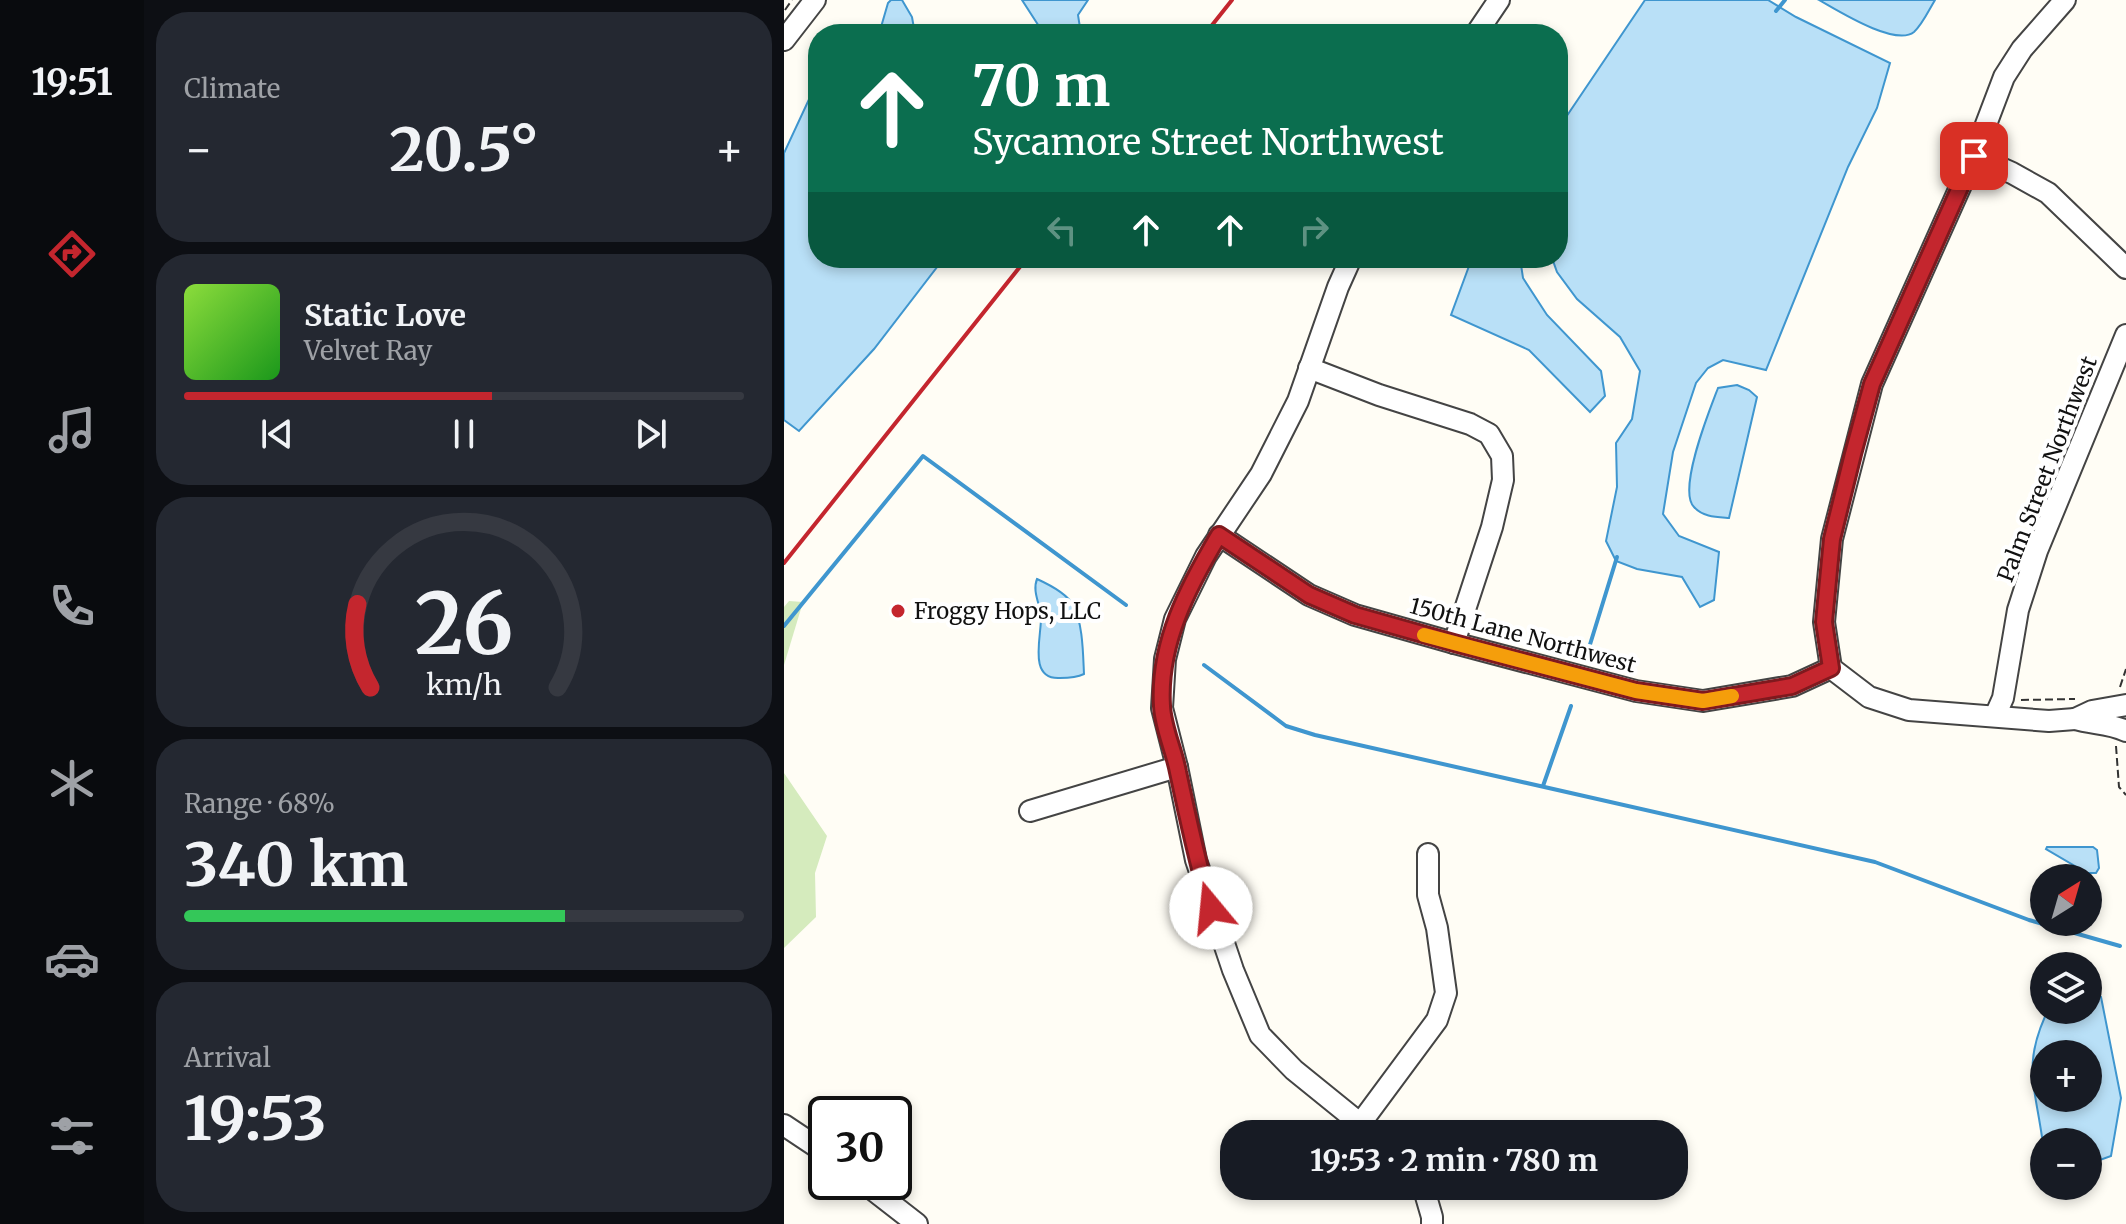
<!DOCTYPE html>
<html lang="en">
<head>
<meta charset="utf-8">
<style>
	body { margin:0; font-family:Merriweather,serif; background:#242831; color:#f1f3f6; height:100vh; display:flex; flex-direction:column; font-size:30px; white-space:nowrap }
	* { box-sizing:border-box; margin:0 }
	p { font-size:26px; color:#9ea1a6 }
	.icon { flex:none; width:44px; height:44px; fill:none; stroke:currentColor; stroke-width:2; stroke-linecap:round; stroke-linejoin:round }
	.map { position:relative; flex:1; overflow:hidden }
	.drawer { display:flex; flex-direction:column; gap:12px; padding:12px; background:#0d0f14; width:640px }
	.drawer>* { flex:none }
	.hud { position:absolute; left:24px; top:24px; width:760px; height:244px; border-radius:32px; box-shadow:0 4px 12px #0003; background:#0b6e4f; color:#fff; overflow:hidden }
	.needle { width:52px; rotate:37deg }
	.fabs { position:absolute; left:1246px; top:864px; display:grid; gap:16px }
	.fabs a { display:grid; place-items:center; width:72px; height:72px; border-radius:50%; background:#171b24; box-shadow:0 4px 12px #0003; font-size:40px }
	.speed { position:absolute; left:24px; top:1096px; display:flex; gap:16px; font-size:40px; font-weight:700; text-align:center }
	.speed>* { display:grid; place-content:center; width:104px; height:104px; border-radius:50%; background:#171b24; box-shadow:0 4px 12px #0003; line-height:1 }
	.speed .limit { border:4px solid #111; border-radius:12px; background:#fff; color:#111 }
	.pin { position:absolute; display:grid; place-items:center; width:68px; height:68px; color:#fff; margin:-34px; border-radius:16px; box-shadow:0 4px 12px #0006 }
	.me { position:absolute; width:88px; margin:-44px; rotate:343deg; stroke-linejoin:round; filter:drop-shadow(0 0 6px #0008) }
	.turn { display:flex; align-items:center; gap:28px; height:168px; padding:0 32px; font-size:36px }
	.turn .icon { width:104px; height:104px; stroke-width:2.5 }
	.turn b { display:block; font-size:56px; line-height:68px }
	.lanes { display:flex; align-items:center; height:76px; padding:0 32px; background:#0003; justify-content:center; gap:40px; direction:ltr }
	.lanes .off { opacity:.35 }
	.big { font-size:60px; font-weight:700; line-height:1.1 }
	.drawer .card { flex:1; display:flex; flex-direction:column; justify-content:center; gap:12px; min-width:0; padding:0 28px; border-radius:32px; background:#242831 }
	.drawer .dial { align-items:center; gap:0 }
	.dial svg { height:208px; overflow:visible; fill:none; stroke:#363941; stroke-width:7; stroke-linecap:round; text-anchor:middle }
	.dial text { fill:#f1f3f6; stroke:none }
	.song { display:flex; align-items:center; gap:24px }
	.cover { width:96px; height:96px; border-radius:12px; background:linear-gradient(135deg,hsl(90 70% 55%),hsl(120 70% 35%)) }
	.played { height:8px; border-radius:4px; background:linear-gradient(90deg,#c4262e 55%,#363941 55%) }
	.keys { display:flex; justify-content:space-around; direction:ltr }
	.heat { display:flex; justify-content:space-between; align-items:center; font-size:44px; direction:ltr }
	.charge { height:12px; border-radius:6px; background:linear-gradient(90deg,#34c759 68%,#363941 0) }
	.trip { position:absolute; left:436px; top:1120px; width:468px; height:80px; border-radius:32px; background:#171b24; box-shadow:0 4px 12px #0003; font-weight:700; line-height:80px; text-align:center }
	main { display:flex; flex:1; min-height:0 }
	.dock { display:flex; flex-direction:column; width:144px; justify-content:space-around; align-items:center; background:#090b0e; color:#9ea1a6 }
	.dock .icon { width:56px; height:56px }
	.dock .current { color:#c4262e }
	.dock b { font-size:36px; color:#f1f3f6 }
	.map>svg:first-child { display:block }
	.green { fill:#d5ebbd }
	.water { fill:#b9e0f7; stroke:#3f96cf; stroke-width:2; fill-rule:evenodd }
	.lines { fill:none; stroke-linecap:round; stroke-linejoin:round }
	.stream { stroke:#3f96cf; stroke-width:4 }
	.minor-casing { stroke:#444; stroke-width:24 }
	.path { stroke:#333; stroke-width:2; stroke-dasharray:8 4; stroke-linecap:butt }
	.minor { stroke:#fff; stroke-width:20 }
	.rail { stroke:#c4262e; stroke-width:4 }
	.route-casing { stroke:#7f191e; stroke-width:20 }
	.route { stroke:#c4262e; stroke-width:14 }
	.slow { stroke:#f59e0b; stroke-width:14 }
	.poi-dot { fill:#c4262e; stroke:#fff; stroke-width:3 }
	.labels { text-anchor:middle; dominant-baseline:central; stroke-width:8; stroke-linejoin:round; paint-order:stroke }
	.street-label { font-size:22px; fill:#111; stroke:#fff }
	.poi-label { font-size:22px; fill:#111; stroke:#fff; text-anchor:start }
</style>
</head>
<body>
<main>
<nav class="dock">
<b>19:51</b>
<svg class="icon current" aria-label="directions" viewBox="0 0 24 24"><path d="M12 3l9 9-9 9-9-9zM9 14v-3h6M13 9l2 2-2 2"/></svg>
<svg class="icon" aria-label="music" viewBox="0 0 24 24"><path d="M9 18V5l10-2v13"/><circle cx="6" cy="18" r="3"/><circle cx="16" cy="16" r="3"/></svg>
<svg class="icon" aria-label="phone" viewBox="0 0 24 24"><path d="M5 4h4l2 5-3 2q2 4 5 5l2-3 5 2v4C11 20 4 13 5 4z"/></svg>
<svg class="icon" aria-label="climate" viewBox="0 0 24 24"><path d="M12 3v18M4 7l16 10M4 17L20 7"/></svg>
<svg class="icon" aria-label="car" viewBox="0 0 24 24"><path d="M5 17H2v-5l4-1 3-4h7l3 4 3 1v5h-3M9 17h6M6 11h13"/><circle cx="7" cy="17" r="2"/><circle cx="17" cy="17" r="2"/></svg>
<svg class="icon" aria-label="filters" viewBox="0 0 24 24"><path d="M4 7h16M4 17h16"/><circle cx="9" cy="7" r="2"/><circle cx="15" cy="17" r="2"/></svg>
</nav>
<section class="drawer">
<div class="card"><p>Climate</p>
<div class="heat"><a>−</a><b class="big">20.5°</b><a>+</a></div>
</div>
<div class="card">
<div class="song"><i class="cover"></i><div><b>Static Love</b><p>Velvet Ray</p></div></div>
<div class="played"></div>
<div class="keys"><svg class="icon" aria-label="previous" viewBox="0 0 24 24"><path d="M18 5L8 12l10 7zM5 5v14"/></svg><svg class="icon" aria-label="pause" viewBox="0 0 24 24"><path d="M8 5v14M16 5v14"/></svg><svg class="icon" aria-label="next" viewBox="0 0 24 24"><path d="M6 5l10 7-10 7zM19 5v14"/></svg></div>
</div>
<div class="card dial"><svg viewBox="0 0 100 80">
<path d="M14 69A42 42 0 1 1 86 69"/>
<path d="M14 69A42 42 0 0 1 9 37" stroke="#c4262e"/>
<text x="50" y="56" font-size="32" font-weight="700">26</text>
<text x="50" y="72" font-size="11">km/h</text>
</svg></div>
<div class="card"><p>Range · 68%</p><b class="big">340 km</b><div class="charge"></div></div>
<div class="card"><p>Arrival</p><b class="big">19:53</b></div>
</section>
<div class="map">
<svg width="1342" height="1224" viewBox="0 0 1342 1224">
	<rect width="100%" height="100%" fill="#fffdf5"/>
	<g class="green">
		<polygon points="5,601 19,602 0,665 0,607"/>
		<polygon points="0,773 43,836 31,873 32,917 0,948"/>
	</g>
	<g class="water">
		<polygon points="107,0 118,0 128,17 131,34 95,34 104,3"/>
		<polygon points="238,0 304,0 294,15 297,34 260,34"/>
		<polygon points="861,0 984,0 1012,17 1106,63 1093,108 1064,167 982,370 939,360 924,368 912,383 889,452 879,514 895,536 935,552 930,600 916,607 898,577 853,569 832,561 822,541 833,487 832,443 848,419 856,371 836,337 793,299 773,272 768,258 774,258 774,129"/>
		<path d="M1035 0H1151C1145 10 1138 25 1130 32 1111 47 1053 10 1035 0Z"/>
		<polygon points="34,80 34,258 160,258 90,349 15,431 0,420 0,153"/>
		<polygon points="688,258 736,258 739,278 763,315 817,371 821,396 806,412 745,350 667,315"/>
		<path d="M953 385 965 390 973 397 945 518C932 517 919 517 910 507 893 490 926 409 934 388Z"/>
		<path d="M253 579C264 584 283 594 289 605 299 623 299 654 300 674 292 678 284 678 276 678 243 680 258 635 257 616 256 604 248 591 253 579Z"/>
		<polygon points="1263,847 1309,847 1313,850 1315,868 1312,873 1303,873 1262,849"/>
		<path d="M1304 990 1317 997 1337 1098 1327 1156 1316 1160 1304 1157V1142H1267L1258 1137C1250 1083 1239 1062 1264 1010H1304ZM1260 1054H1304V1098H1260Z"/>
	</g>
	<g class="lines">
		<g class="stream">
			<polyline points="992,11 1001,0"/>
			<polyline points="0,626 139,456 342,605"/>
			<polyline points="804,651 833,557"/>
			<polyline points="420,665 502,726 531,735 1091,862 1245,920 1336,946"/>
			<polyline points="759,786 787,706"/>
		</g>
		<defs>
			<g id="minor">
				<polyline points="692,34 715,0"/>
				<polyline points="0,40 31,0"/>
				<polyline points="1190,156 1228,173 1264,193 1342,268"/>
				<polyline points="567,258 554,287 514,401 477,474 422,556 391,619 381,659 378,708 393,767 412,860 449,970 476,1035 510,1070 589,1134"/>
				<polyline points="525,368 595,395 686,424 705,434 718,456 719,480 708,527 670,643"/>
				<polyline points="435,535 525,595 571,615 670,643 852,691 919,701 1008,686 1047,668"/>
				<polyline points="1047,668 1040,622 1048,539 1088,384 1190,156 1220,77 1238,49 1281,0"/>
				<polyline points="1047,668 1085,697 1125,710 1265,721 1291,719"/>
				<path d="M1342 705 1308 711 1291 719C1308 724 1326 723 1342 731"/>
				<polyline points="1211,716 1219,698 1234,610 1253,551 1342,335"/>
				<polyline points="246,811 393,767"/>
				<polyline points="576,1124 653,1020 662,993 653,928 644,895 644,854"/>
				<polyline points="0,1125 42,1153"/>
				<polyline points="79,1182 133,1224"/>
				<polyline points="639,1186 648,1217 648,1224"/>
			</g>
		</defs>
		<use href="#minor" class="minor-casing"/>
		<g class="path">
			<polyline points="1,10 8,0"/>
			<polyline points="1336,687 1342,669"/>
			<polyline points="1237,700 1291,699"/>
			<polyline points="1332,746 1335,787 1342,795"/>
		</g>
		<use href="#minor" class="minor"/>
		<g class="rail">
			<polyline points="421,34 448,0"/>
			<polyline points="0,563 243,258"/>
		</g>
	</g>
	<g class="lines">
		<defs>
			<path id="route" d="M427 908C413 863 404 818 394 772 390 750 379 728 378 706 374 644 404 587 435 535L525 595 571 615 670 643 852 691 919 701 1008 686 1047 668 1040 622 1048 539 1069 454 1088 384 1190 156"/>
		</defs>
		<use href="#route" class="route-casing"/>
		<use href="#route" class="route"/>
		<polyline class="slow" points="640,635 852,691 919,701 948,696"/>
	</g>
	<circle class="poi-dot" cx="114" cy="611" r="8"/>
	<g class="labels">
		<g class="street-label">
			<text transform="translate(1263 469) rotate(-69)">Palm Street Northwest</text>
			<text transform="translate(739 635) rotate(15)">150th Lane Northwest</text>
		</g>
		<g class="poi-label">
			<text x="130" y="611">Froggy Hops, LLC</text>
		</g>
	</g>
</svg>
<div class="fabs">
<a><svg class="needle" viewBox="-14 -14 28 28"><path d="M0-13l5 13h-10z" fill="#e53935"/><path d="M0 13l5-13h-10z" fill="#9ea1a6"/></svg></a>
<a><svg class="icon" aria-label="layers" viewBox="0 0 24 24"><path d="M12 4l9 5-9 5-9-5zM3 14l9 5 9-5"/></svg></a>
<a>+</a>
<a>−</a>
</div>
<div class="speed"><div class="limit">30</div></div>
<div class="pin" style="left:1190px;top:156px;background:#d93025"><svg class="icon" aria-label="arrive" viewBox="0 0 24 24"><path d="M6 21V4h12l-3 4 3 4H6"/></svg></div>
<svg class="me" style="left:427px;top:908px" viewBox="-20 -20 40 40"><circle r="19" fill="#fff"/><path d="M0-13L10 11 0 6-10 11z" fill="#c4262e"/></svg>
<div class="trip">19:53 · 2 min · 780 m</div>
<div class="hud">
<div class="turn"><svg class="icon" aria-label="ahead" viewBox="0 0 24 24"><path d="M12 20V5M6 11l6-6 6 6"/></svg><div><b>70 m</b>Sycamore Street Northwest</div></div>
<div class="lanes"><svg class="icon off" aria-label="left" viewBox="0 0 24 24"><path d="M17 20v-9H6M10 6l-5 5 5 5"/></svg><svg class="icon" aria-label="ahead" viewBox="0 0 24 24"><path d="M12 20V5M6 11l6-6 6 6"/></svg><svg class="icon" aria-label="ahead" viewBox="0 0 24 24"><path d="M12 20V5M6 11l6-6 6 6"/></svg><svg class="icon off" aria-label="right" viewBox="0 0 24 24"><path d="M7 20v-9h11M14 6l5 5-5 5"/></svg></div>
</div>
</div>
</main>
</body>
</html>
